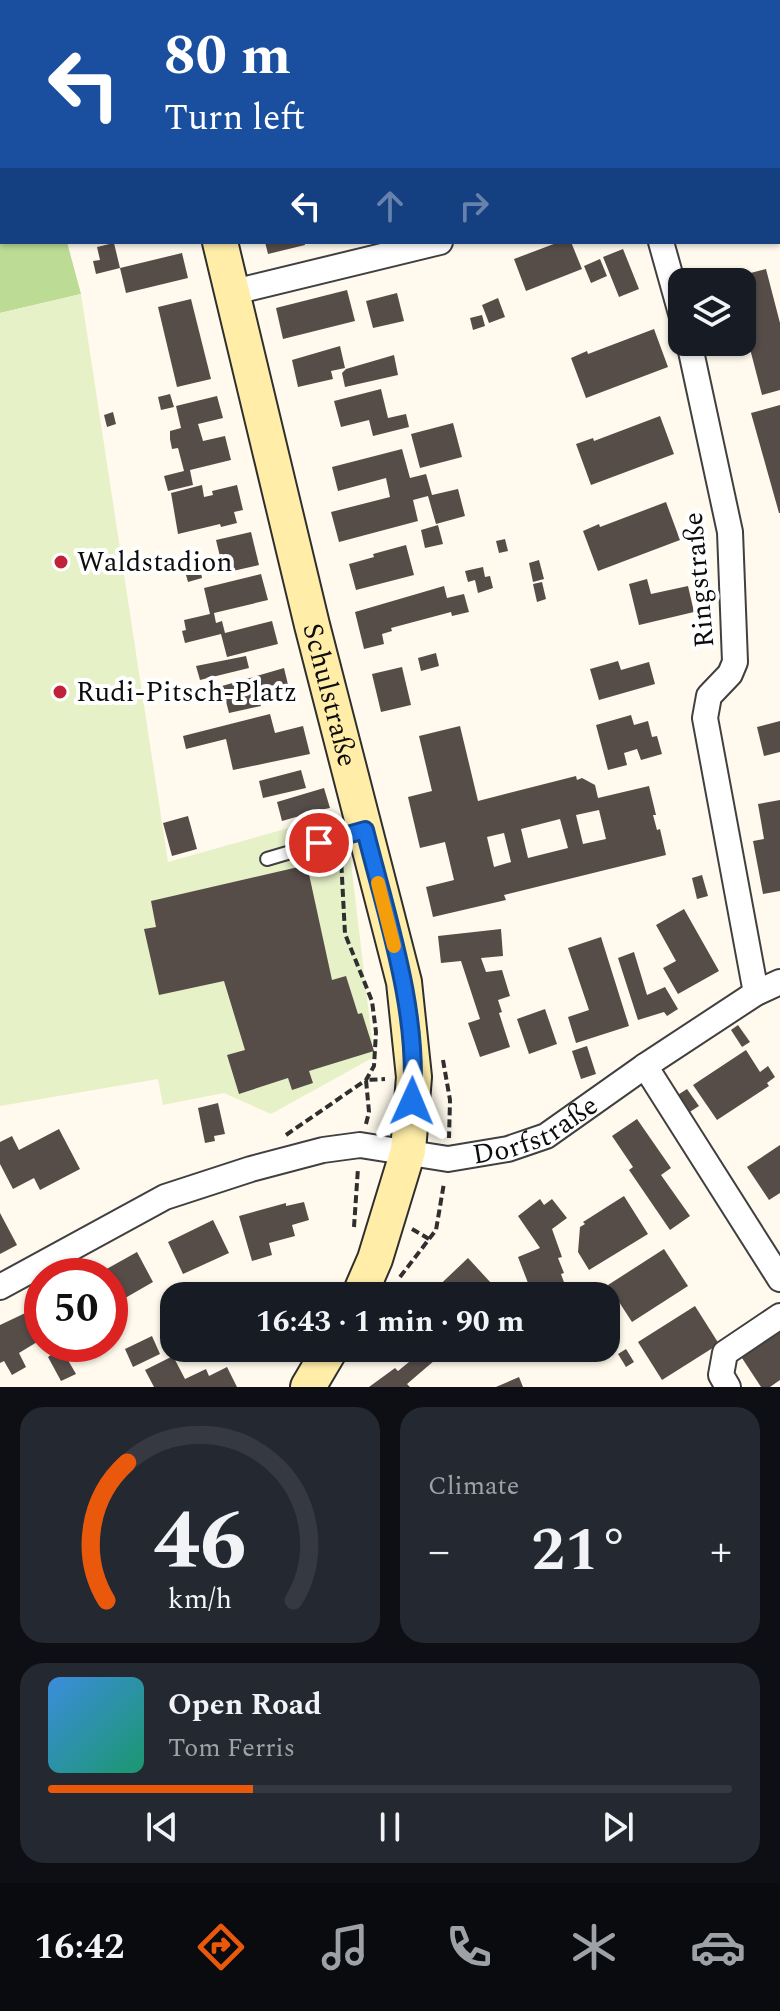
<!DOCTYPE html>
<html lang="en">
<head>
<meta charset="utf-8">
<style>
	body { margin:0; font-family:Spectral,serif; background:#242831; color:#f1f3f6; height:100vh; display:flex; flex-direction:column; font-size:30px; white-space:nowrap }
	* { box-sizing:border-box; margin:0 }
	p { font-size:26px; color:#9ea1a6 }
	.icon { flex:none; width:44px; height:44px; fill:none; stroke:currentColor; stroke-width:2; stroke-linecap:round; stroke-linejoin:round }
	.map { position:relative; height:1387px; overflow:hidden }
	.sheet { display:flex; flex-direction:column; gap:20px; padding:20px; background:#0d0f14; flex:1 }
	.sheet>* { flex:none }
	.banner { position:absolute; left:0px; top:0px; width:780px; height:244px; box-shadow:0 2px 6px #0004; background:#1a4fa0; color:#fff; overflow:hidden }
	.fabs { position:absolute; left:668px; top:268px; display:grid; gap:16px }
	.fabs a { display:grid; place-items:center; width:88px; height:88px; border-radius:16px; background:#171b24; box-shadow:0 2px 6px #0004; font-size:40px }
	.speed { position:absolute; left:24px; top:1258px; display:flex; gap:16px; font-size:40px; font-weight:700; text-align:center }
	.speed>* { display:grid; place-content:center; width:104px; height:104px; border-radius:50%; background:#171b24; box-shadow:0 2px 6px #0004; line-height:1 }
	.speed .limit { border:12px solid #d22; background:#fff; color:#111 }
	.pin { position:absolute; display:grid; place-items:center; width:68px; height:68px; color:#fff; margin:-34px; border:4px solid #fff; border-radius:50%; box-shadow:0 2px 8px #0007 }
	.me { position:absolute; width:88px; margin:-44px; rotate:1deg; stroke-linejoin:round; filter:drop-shadow(0 0 6px #0008) }
	.turn { display:flex; align-items:center; gap:28px; height:168px; padding:0 32px; font-size:36px }
	.turn .icon { width:104px; height:104px; stroke-width:2.5 }
	.turn b { display:block; font-size:56px; line-height:68px }
	.lanes { display:flex; align-items:center; height:76px; padding:0 32px; background:#0003; justify-content:center; gap:40px; direction:ltr }
	.lanes .off { opacity:.35 }
	.big { font-size:60px; font-weight:700; line-height:1.1 }
	.sheet .card { flex:1; display:flex; flex-direction:column; justify-content:center; gap:12px; min-width:0; padding:0 28px; border-radius:24px; background:#242831 }
	.sheet .dial { align-items:center; gap:0 }
	.dial svg { height:208px; overflow:visible; fill:none; stroke:#363941; stroke-width:7; stroke-linecap:round; text-anchor:middle }
	.dial text { fill:#f1f3f6; stroke:none }
	.song { display:flex; align-items:center; gap:24px }
	.cover { width:96px; height:96px; border-radius:12px; background:linear-gradient(135deg,hsl(210 70% 55%),hsl(160 70% 35%)) }
	.played { height:8px; border-radius:4px; background:linear-gradient(90deg,#ea580c 30%,#363941 30%) }
	.keys { display:flex; justify-content:space-around; direction:ltr }
	.heat { display:flex; justify-content:space-between; align-items:center; font-size:44px; direction:ltr }
	.sheet .tiles { flex:1; display:grid; gap:20px; grid-template-columns:1fr 1fr }
	.card:last-child { grid-column:span 2 }
	.trip { position:absolute; left:160px; top:1282px; width:460px; height:80px; border-radius:24px; background:#171b24; box-shadow:0 2px 6px #0004; font-weight:700; line-height:80px; text-align:center }
	.tabs { display:flex; height:128px; justify-content:space-around; align-items:center; background:#090b0e; color:#9ea1a6 }
	.tabs .icon { width:56px; height:56px }
	.tabs .on { color:#ea580c }
	.tabs b { font-size:36px; color:#f1f3f6 }
	.map>svg:first-child { display:block }
	.forest { fill:#bcdb95 }
	.pitch { fill:#e7f1c8 }
	.building { fill:#564d49; fill-rule:evenodd }
	.lines { fill:none; stroke-linecap:round; stroke-linejoin:round }
	.lane-casing { stroke:#404040; stroke-width:16 }
	.street-casing { stroke:#404040; stroke-width:28 }
	.secondary-casing { stroke:#2f2f2f; stroke-width:38 }
	.path { stroke:#2f2f2f; stroke-width:4; stroke-dasharray:8 4; stroke-linecap:butt }
	.lane { stroke:#fff; stroke-width:12 }
	.street { stroke:#fff; stroke-width:24 }
	.secondary { stroke:#ffeda8; stroke-width:34 }
	.route-casing { stroke:#114b97; stroke-width:20 }
	.route { stroke:#1a73e8; stroke-width:14 }
	.slow { stroke:#f59e0b; stroke-width:14 }
	.poi-dot { fill:#c02239; stroke:#fff; stroke-width:3 }
	.labels { text-anchor:middle; dominant-baseline:central; stroke-width:8; stroke-linejoin:round; paint-order:stroke }
	.poi-label { font-size:28px; fill:#0d0d0d; stroke:#fff; text-anchor:start }
	.street-label { font-size:28px; fill:#0d0d0d; stroke:#fff }
</style>
</head>
<body>
<div class="map">
<svg width="780" height="1387" viewBox="0 0 780 1387">
	<rect width="100%" height="100%" fill="#fffaed"/>
	<polygon class="forest" points="0,0 3,2 2,242 67,242 81,294 0,313"/>
	<polygon class="pitch" points="81,294 168,862 345,812 374,1057 271,1114 224,1093 163,1105 158,1079 0,1106 0,313"/>
	<g class="building">
		<polygon points="265,242 304,242 305,245 268,254"/>
		<polygon points="559,242 571,242 582,269 526,291 514,259"/>
		<polygon points="114,243 120,268 182,253 188,278 126,293 120,268 96,274 93,261 100,260 97,247"/>
		<polygon points="623,249 639,289 619,297 603,257"/>
		<polygon points="600,259 607,276 591,283 584,266"/>
		<polygon points="766,269 780,323 780,390 762,395 742,318 742,282 732,282 731,278"/>
		<polygon points="347,290 355,321 283,339 276,308"/>
		<polygon points="397,293 404,321 373,328 366,301"/>
		<polygon points="498,298 505,317 489,323 482,305"/>
		<polygon points="191,299 211,379 177,387 158,307"/>
		<polygon points="482,315 485,326 473,330 470,318"/>
		<polygon points="654,329 668,367 586,398 571,358 587,351 588,354"/>
		<polygon points="340,346 345,368 331,371 333,379 298,387 292,360"/>
		<polygon points="394,355 398,375 345,387 342,373 346,369"/>
		<polygon points="381,389 388,418 406,414 409,427 373,436 369,420 341,427 334,401"/>
		<polygon points="170,394 174,407 161,410 158,397"/>
		<polygon points="217,396 223,418 198,424 203,441 225,436 231,460 190,470 193,485 168,491 164,476 184,471 178,448 172,449 170,439 170,431 181,428 176,406"/>
		<polygon points="780,405 780,513 779,513 751,413"/>
		<polygon points="113,412 116,424 107,427 104,415"/>
		<polygon points="660,416 674,454 591,485 576,444 593,438 594,441"/>
		<polygon points="453,423 462,457 420,468 411,434"/>
		<polygon points="402,449 410,478 426,474 432,495 458,489 465,516 436,524 428,496 413,500 418,521 339,542 331,512 390,497 386,478 338,491 332,467"/>
		<polygon points="202,485 204,497 213,495 212,491 237,485 243,510 234,512 237,523 221,527 220,524 178,534 171,493"/>
		<polygon points="666,502 680,540 598,571 583,531 599,524 600,527"/>
		<polygon points="438,525 443,544 425,548 421,530"/>
		<polygon points="251,532 259,565 224,573 216,540"/>
		<polygon points="505,539 508,551 499,553 496,541"/>
		<polygon points="406,545 414,575 356,590 349,564 374,557 373,554"/>
		<polygon points="539,560 544,579 533,582 529,563"/>
		<polygon points="199,564 202,578 188,582 184,568"/>
		<polygon points="483,567 485,577 490,576 493,588 478,593 475,580 468,582 465,571"/>
		<polygon points="261,574 268,600 214,613 216,623 222,621 225,633 272,621 278,644 227,657 221,634 185,643 182,631 186,630 184,620 210,614 204,588"/>
		<polygon points="647,579 651,594 688,586 694,612 639,625 629,584"/>
		<polygon points="542,582 546,599 537,602 533,584"/>
		<polygon points="444,586 447,598 464,594 469,612 452,616 451,612 391,628 392,631 382,634 384,644 364,649 355,612"/>
		<polygon points="436,653 439,666 421,671 418,658"/>
		<polygon points="246,656 249,668 200,680 196,666"/>
		<polygon points="618,661 621,670 649,662 655,684 599,700 590,669"/>
		<polygon points="402,667 411,705 381,712 372,674"/>
		<polygon points="284,668 290,693 259,700 261,706 229,713 222,686"/>
		<polygon points="270,714 275,733 303,726 310,754 233,770 226,739 186,749 183,736"/>
		<polygon points="631,715 634,725 648,721 652,737 657,736 662,754 641,760 637,749 624,753 627,765 608,770 596,725"/>
		<polygon points="780,721 780,752 764,756 757,727"/>
		<path d="M460 726 478 801 576 776 577 780 582 778 595 785 598 798 649 786 656 815H653L657 830 660 829 666 855 504 895 506 900 433 917 426 887 454 880 445 842 420 848 408 797 432 791 419 736ZM599 810 606 839 583 844 576 815ZM560 819 568 848 528 858 521 829ZM504 833 511 862 494 867 487 837Z"/>
		<polygon points="301,770 306,788 263,798 259,781"/>
		<polygon points="324,788 330,808 320,810 322,818 305,823 303,815 282,821 277,802"/>
		<polygon points="780,800 780,891 763,894 753,841 764,839 758,804"/>
		<polygon points="188,816 197,849 172,856 163,823"/>
		<polygon points="307,865 332,980 346,976 358,1014 362,1013 374,1051 309,1071 313,1083 292,1090 288,1078 239,1094 227,1055 245,1050 224,981 159,995 144,929 156,927 151,901"/>
		<polygon points="702,875 708,896 697,899 692,878"/>
		<polygon points="684,909 719,971 678,994 663,968 676,961 656,925"/>
		<polygon points="501,929 503,956 481,958 486,972 502,970 510,996 498,1000 502,1012 499,1013 510,1047 480,1057 468,1023 480,1019 461,961 441,963 438,936"/>
		<polygon points="601,937 629,1026 576,1043 568,1017 589,1010 568,948"/>
		<polygon points="634,952 647,995 665,987 678,1009 667,1016 664,1012 638,1020 618,958"/>
		<polygon points="545,1009 557,1044 529,1054 517,1019"/>
		<polygon points="738,1025 750,1042 742,1047 731,1030"/>
		<polygon points="587,1046 596,1074 581,1079 572,1051"/>
		<polygon points="746,1050 760,1072 768,1066 775,1077 767,1083 769,1086 717,1120 693,1085"/>
		<polygon points="687,1089 699,1106 685,1115 673,1098"/>
		<polygon points="218,1103 225,1134 214,1136 215,1141 205,1143 198,1108"/>
		<polygon points="637,1119 671,1168 661,1175 690,1216 670,1230 629,1170 633,1167 612,1136"/>
		<polygon points="59,1129 80,1169 40,1190 34,1178 13,1189 0,1164 0,1142 12,1136 19,1150"/>
		<polygon points="780,1145 780,1193 769,1200 747,1167"/>
		<polygon points="624,1196 648,1234 589,1270 578,1252 580,1227 585,1224 583,1222"/>
		<polygon points="540,1199 544,1205 552,1199 567,1218 552,1229 562,1257 558,1258 564,1273 561,1274 569,1296 533,1296 518,1257 540,1248 518,1216"/>
		<polygon points="304,1202 309,1220 292,1225 295,1236 269,1243 272,1255 252,1261 239,1216 286,1203 286,1206"/>
		<polygon points="0,1213 17,1245 0,1254"/>
		<polygon points="213,1220 229,1253 183,1274 168,1242"/>
		<polygon points="664,1249 688,1286 632,1322 608,1285"/>
		<polygon points="137,1252 153,1282 120,1301 110,1283 110,1276 106,1276 103,1271"/>
		<polygon points="468,1258 503,1296 428,1296"/>
		<polygon points="42,1300 42,1339 19,1353 26,1367 12,1375 4,1361 0,1363 0,1325 38,1307 36,1303"/>
		<polygon points="695,1306 719,1344 662,1380 638,1342"/>
		<polygon points="780,1329 780,1380 770,1387 761,1387 740,1355"/>
		<polygon points="152,1336 160,1354 133,1367 125,1349"/>
		<polygon points="61,1348 76,1374 61,1381 48,1357"/>
		<polygon points="396,1348 449,1348 407,1384 410,1387 369,1387 395,1368 398,1371 409,1362"/>
		<polygon points="626,1349 634,1362 626,1367 618,1354"/>
		<polygon points="173,1356 185,1379 206,1369 209,1376 227,1367 237,1387 154,1387 145,1370"/>
		<polygon points="519,1377 523,1387 496,1387"/>
	</g>
	<g class="lines">
		<defs>
			<polyline id="lane" points="267,859 362,831"/>
			<g id="street">
				<polyline points="778,104 780,103"/>
				<polyline points="661,242 682,317"/>
				<polyline points="234,292 440,242"/>
				<polyline points="689,342 730,532 735,662 730,674 709,696 705,718 756,993"/>
				<polyline points="645,1066 780,1279"/>
				<path id="s1" d="M0 1287 165 1197 251 1169 323 1150 360 1145 448 1159 508 1149 546 1136 645 1066 756 993 780 982"/>
				<polyline points="728,1387 721,1375 725,1353 780,1316"/>
			</g>
			<g id="secondary">
				<polyline points="149,0 150,2"/>
				<path id="s2" d="M220 242 312 625 404 982 414 1077 408 1151 375 1259 359 1296"/>
				<polyline points="308,1387 331,1348"/>
			</g>
		</defs>
		<use href="#lane" class="lane-casing"/>
		<use href="#street" class="street-casing"/>
		<use href="#secondary" class="secondary-casing"/>
		<g class="path">
			<polyline points="443,1060 450,1100 449,1138"/>
			<polyline points="366,1124 369,1112 366,1080 385,1079"/>
			<polyline points="286,1135 366,1080 374,1066 376,1032 372,1001 345,934 341,858"/>
			<polyline points="354,1227 358,1168"/>
			<polyline points="412,1229 429,1239"/>
			<polyline points="400,1277 436,1230 444,1183"/>
		</g>
		<use href="#lane" class="lane"/>
		<use href="#street" class="street"/>
		<use href="#secondary" class="secondary"/>
	</g>
	<g class="lines">
		<defs>
			<path id="route" d="M319 843 365 830C387 918 419 1010 412 1101"/>
		</defs>
		<use href="#route" class="route-casing"/>
		<use href="#route" class="route"/>
		<polyline class="slow" points="378,883 394,946"/>
	</g>
	<g class="poi-dot">
		<circle cx="61" cy="562" r="8"/>
		<circle cx="60" cy="692" r="8"/>
	</g>
	<g class="labels">
		<g class="poi-label">
			<text x="77" y="562">Waldstadion</text>
			<text x="76" y="692">Rudi-Pitsch-Platz</text>
		</g>
		<g class="street-label">
			<text transform="translate(699 580) rotate(-95)">Ringstraße</text>
			<text stroke="none"><textPath href="#s2" startOffset="466">Schulstraße</textPath></text>
			<text stroke="none"><textPath href="#s1" startOffset="572">Dorfstraße</textPath></text>
		</g>
	</g>
</svg>
<div class="fabs">
<a><svg class="icon" aria-label="layers" viewBox="0 0 24 24"><path d="M12 4l9 5-9 5-9-5zM3 14l9 5 9-5"/></svg></a>
</div>
<div class="speed"><div class="limit">50</div></div>
<div class="pin" style="left:319px;top:843px;background:#d93025"><svg class="icon" aria-label="arrive" viewBox="0 0 24 24"><path d="M6 21V4h12l-3 4 3 4H6"/></svg></div>
<svg class="me" style="left:412px;top:1101px" viewBox="-20 -20 40 40"><path d="M0-17L14 15 0 8-14 15z" fill="#1a73e8" stroke="#fff" stroke-width="4"/></svg>
<div class="trip">16:43 · 1 min · 90 m</div>
<div class="banner">
<div class="turn"><svg class="icon" aria-label="left" viewBox="0 0 24 24"><path d="M17 20v-9H6M10 6l-5 5 5 5"/></svg><div><b>80 m</b>Turn left</div></div>
<div class="lanes"><svg class="icon" aria-label="left" viewBox="0 0 24 24"><path d="M17 20v-9H6M10 6l-5 5 5 5"/></svg><svg class="icon off" aria-label="ahead" viewBox="0 0 24 24"><path d="M12 20V5M6 11l6-6 6 6"/></svg><svg class="icon off" aria-label="right" viewBox="0 0 24 24"><path d="M7 20v-9h11M14 6l5 5-5 5"/></svg></div>
</div>
</div>
<section class="sheet">
<div class="tiles">
<div class="card dial"><svg viewBox="0 0 100 80">
<path d="M14 69A42 42 0 1 1 86 69"/>
<path d="M14 69A42 42 0 0 1 22 16" stroke="#ea580c"/>
<text x="50" y="56" font-size="32" font-weight="700">46</text>
<text x="50" y="72" font-size="11">km/h</text>
</svg></div>
<div class="card"><p>Climate</p>
<div class="heat"><a>−</a><b class="big">21°</b><a>+</a></div>
</div>
<div class="card">
<div class="song"><i class="cover"></i><div><b>Open Road</b><p>Tom Ferris</p></div></div>
<div class="played"></div>
<div class="keys"><svg class="icon" aria-label="previous" viewBox="0 0 24 24"><path d="M18 5L8 12l10 7zM5 5v14"/></svg><svg class="icon" aria-label="pause" viewBox="0 0 24 24"><path d="M8 5v14M16 5v14"/></svg><svg class="icon" aria-label="next" viewBox="0 0 24 24"><path d="M6 5l10 7-10 7zM19 5v14"/></svg></div>
</div>
</div>
</section>
<nav class="tabs">
<b>16:42</b>
<svg class="icon on" aria-label="directions" viewBox="0 0 24 24"><path d="M12 3l9 9-9 9-9-9zM9 14v-3h6M13 9l2 2-2 2"/></svg>
<svg class="icon" aria-label="music" viewBox="0 0 24 24"><path d="M9 18V5l10-2v13"/><circle cx="6" cy="18" r="3"/><circle cx="16" cy="16" r="3"/></svg>
<svg class="icon" aria-label="phone" viewBox="0 0 24 24"><path d="M5 4h4l2 5-3 2q2 4 5 5l2-3 5 2v4C11 20 4 13 5 4z"/></svg>
<svg class="icon" aria-label="climate" viewBox="0 0 24 24"><path d="M12 3v18M4 7l16 10M4 17L20 7"/></svg>
<svg class="icon" aria-label="car" viewBox="0 0 24 24"><path d="M5 17H2v-5l4-1 3-4h7l3 4 3 1v5h-3M9 17h6M6 11h13"/><circle cx="7" cy="17" r="2"/><circle cx="17" cy="17" r="2"/></svg>
</nav>
</body>
</html>
